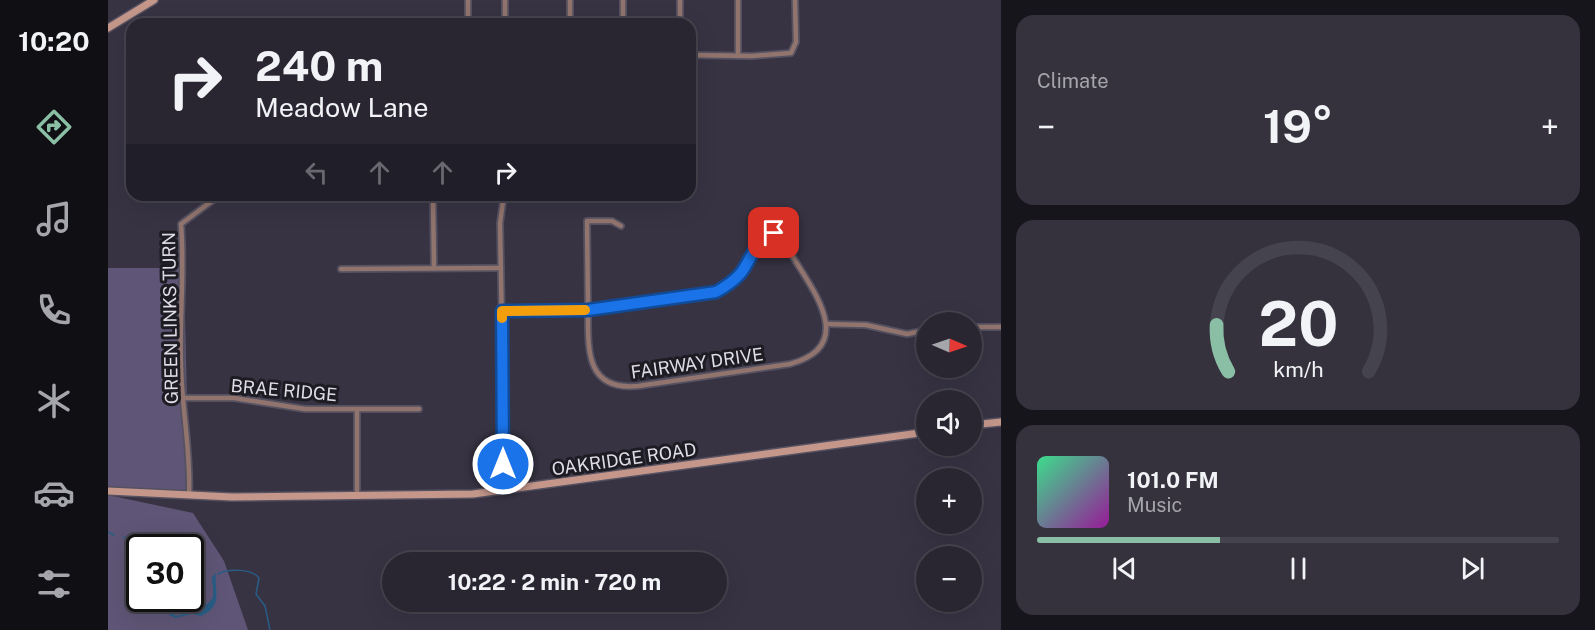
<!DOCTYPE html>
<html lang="en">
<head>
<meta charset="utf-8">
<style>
	body { margin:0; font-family:"Public Sans",sans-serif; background:#35323e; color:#f1f3f6; height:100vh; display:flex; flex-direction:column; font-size:22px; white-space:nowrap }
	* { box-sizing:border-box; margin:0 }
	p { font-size:20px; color:#a5a5ac }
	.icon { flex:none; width:33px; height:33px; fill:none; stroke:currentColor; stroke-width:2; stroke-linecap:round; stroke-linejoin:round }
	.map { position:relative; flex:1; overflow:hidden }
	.details { display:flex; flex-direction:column; gap:15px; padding:15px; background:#17151c; width:594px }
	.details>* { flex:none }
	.hud { position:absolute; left:18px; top:18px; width:570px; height:183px; border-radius:18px; box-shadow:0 6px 24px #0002,0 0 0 2px #45434d; background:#292632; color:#f1f3f6; overflow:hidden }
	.needle { width:39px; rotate:92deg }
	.tools { position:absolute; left:808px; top:312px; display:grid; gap:12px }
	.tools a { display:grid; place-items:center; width:66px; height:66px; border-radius:50%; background:#292632; box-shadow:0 6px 24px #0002,0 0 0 2px #45434d; font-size:30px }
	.speed { position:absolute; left:18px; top:534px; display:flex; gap:12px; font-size:30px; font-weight:700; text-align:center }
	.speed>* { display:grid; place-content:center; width:78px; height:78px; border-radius:50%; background:#292632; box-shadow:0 6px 24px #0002,0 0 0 2px #45434d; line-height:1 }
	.speed .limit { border:3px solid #111; border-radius:9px; background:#fff; color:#111 }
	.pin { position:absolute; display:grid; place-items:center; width:51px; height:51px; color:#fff; margin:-26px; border-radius:12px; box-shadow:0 3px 9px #0006 }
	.me { position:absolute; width:66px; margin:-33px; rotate:0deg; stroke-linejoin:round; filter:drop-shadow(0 0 4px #0008) }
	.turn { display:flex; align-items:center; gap:21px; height:126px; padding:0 30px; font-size:27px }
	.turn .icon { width:78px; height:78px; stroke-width:2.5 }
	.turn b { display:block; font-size:42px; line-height:51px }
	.lanes { display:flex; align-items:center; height:57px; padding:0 30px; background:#0003; justify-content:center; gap:30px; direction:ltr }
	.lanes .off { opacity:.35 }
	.big { font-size:45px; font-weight:700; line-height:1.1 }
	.details .card { flex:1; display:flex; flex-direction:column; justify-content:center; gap:9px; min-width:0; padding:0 21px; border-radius:18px; background:#35323e }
	.details .dial { align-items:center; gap:0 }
	.dial svg { height:156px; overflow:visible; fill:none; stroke:#45434d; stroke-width:7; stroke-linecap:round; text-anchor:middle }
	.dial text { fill:#f1f3f6; stroke:none }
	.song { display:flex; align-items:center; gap:18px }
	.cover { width:72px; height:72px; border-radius:9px; background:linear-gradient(135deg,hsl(150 70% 55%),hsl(300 70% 35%)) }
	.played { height:6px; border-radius:3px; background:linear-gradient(90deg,#8abfa5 35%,#45434d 35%) }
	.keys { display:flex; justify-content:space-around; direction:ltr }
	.heat { display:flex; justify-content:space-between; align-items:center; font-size:33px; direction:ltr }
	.trip { position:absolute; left:274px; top:552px; width:345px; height:60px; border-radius:30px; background:#292632; box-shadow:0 6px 24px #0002,0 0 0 2px #45434d; font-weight:700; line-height:60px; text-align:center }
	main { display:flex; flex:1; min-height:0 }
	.tab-bar { display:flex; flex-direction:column; width:108px; justify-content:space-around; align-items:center; background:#100f14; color:#a5a5ac }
	.tab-bar .icon { width:42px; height:42px }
	.tab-bar .current { color:#8abfa5 }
	.tab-bar b { font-size:27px; color:#f1f3f6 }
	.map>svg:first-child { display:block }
	.green { fill:#5f5677; fill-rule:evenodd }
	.water { fill:#295d85 }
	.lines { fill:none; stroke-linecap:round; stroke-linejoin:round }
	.stream { stroke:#295d85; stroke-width:1.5 }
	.street-casing { stroke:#555161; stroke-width:8 }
	.secondary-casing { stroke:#555161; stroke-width:10 }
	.street { stroke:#91746d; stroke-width:4.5 }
	.secondary { stroke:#c5978b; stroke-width:7 }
	.route-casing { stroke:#114b97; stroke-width:15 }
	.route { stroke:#1a73e8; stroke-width:10 }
	.slow { stroke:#f59e0b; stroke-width:10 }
	.labels { text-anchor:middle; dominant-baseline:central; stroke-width:6; stroke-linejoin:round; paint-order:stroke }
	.street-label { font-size:18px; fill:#dfdce7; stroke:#1e1c23 }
</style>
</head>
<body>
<main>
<nav class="tab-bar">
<b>10:20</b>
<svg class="icon current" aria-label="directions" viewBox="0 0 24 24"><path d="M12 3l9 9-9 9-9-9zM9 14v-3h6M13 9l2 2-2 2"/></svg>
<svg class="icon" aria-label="music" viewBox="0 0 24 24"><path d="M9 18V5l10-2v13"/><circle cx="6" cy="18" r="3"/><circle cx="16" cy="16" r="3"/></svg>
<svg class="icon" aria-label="phone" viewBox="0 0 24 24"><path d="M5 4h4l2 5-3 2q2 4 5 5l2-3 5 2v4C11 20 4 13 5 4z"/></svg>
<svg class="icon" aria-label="climate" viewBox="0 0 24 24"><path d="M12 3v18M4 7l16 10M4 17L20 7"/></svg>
<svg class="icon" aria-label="car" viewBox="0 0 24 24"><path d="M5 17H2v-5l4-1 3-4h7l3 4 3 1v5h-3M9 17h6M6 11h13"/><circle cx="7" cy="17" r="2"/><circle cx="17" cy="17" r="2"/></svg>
<svg class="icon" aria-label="filters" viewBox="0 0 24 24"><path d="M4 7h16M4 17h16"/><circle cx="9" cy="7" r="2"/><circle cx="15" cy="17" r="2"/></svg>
</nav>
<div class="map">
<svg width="893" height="630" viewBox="0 0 893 630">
	<rect width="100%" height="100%" fill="#373343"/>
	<g class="green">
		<polygon points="0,268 76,268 81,495 0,494"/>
		<path d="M0 495 85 513 116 561 140 630H0ZM32 548H82V598H32Z"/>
	</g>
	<path class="water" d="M108 573C106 591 116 606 93 616L84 614 67 618 60 614 54 599H56L62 611 68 616C77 614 103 607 105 596 106 591 104 583 104 577Z"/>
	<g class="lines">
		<g class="stream">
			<polyline points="0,532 6,535"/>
			<polyline points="16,537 37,548"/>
			<path d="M110 574C118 569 144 568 151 578L148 594 157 606 162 630"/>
			<polyline points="55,598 55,603 59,611"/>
		</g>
		<defs>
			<g id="street">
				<polyline points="360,0 360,24"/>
				<polyline points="397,0 397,24"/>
				<polyline points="462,0 462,24"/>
				<polyline points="515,0 515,24"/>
				<polyline points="572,0 572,24"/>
				<polyline points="630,0 630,56"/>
				<polyline points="582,55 644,56 683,53 688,42 687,0"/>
				<polyline points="325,195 326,268"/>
				<polyline points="396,195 392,223 397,490"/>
				<polyline points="233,269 393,268"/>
				<path d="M394 311 480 310 608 292C617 287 626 281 633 272 640 264 653 233 664 233 673 233 681 250 685 257 706 292 749 346 682 364L530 386C478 391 480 351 480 312V308L479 221H504L513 226"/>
				<polyline points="831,322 841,315 852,322"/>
				<polyline points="718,324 758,325 799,334 819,330"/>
				<polyline points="864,327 893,327"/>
				<polyline points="75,398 126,398 197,409 311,409"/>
				<polyline points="249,409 249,495"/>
				<path d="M81 495C83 452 74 410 73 367 71 319 77 272 73 224L112 195"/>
			</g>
			<g id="secondary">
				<polyline points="0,28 46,0"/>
				<polyline points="864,425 893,422"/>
				<polyline points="0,491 124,497 365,494 819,432"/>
			</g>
		</defs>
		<use href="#street" class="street-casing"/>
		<use href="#secondary" class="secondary-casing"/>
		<use href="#street" class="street"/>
		<use href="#secondary" class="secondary"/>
	</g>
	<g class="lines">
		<defs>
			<path id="route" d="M395 464 394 311 480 310 608 292C617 287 625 282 632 274 642 263 649 235 666 233"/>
		</defs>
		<use href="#route" class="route-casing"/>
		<use href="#route" class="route"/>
		<polyline class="slow" points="394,318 394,311 477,310"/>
	</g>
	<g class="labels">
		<g class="street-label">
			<text transform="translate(62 318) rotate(-91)">GREEN LINKS TURN</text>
			<text transform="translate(589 363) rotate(-8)">FAIRWAY DRIVE</text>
			<text transform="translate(176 390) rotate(5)">BRAE RIDGE</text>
			<text transform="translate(516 459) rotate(-8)">OAKRIDGE ROAD</text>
		</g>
	</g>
</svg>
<div class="tools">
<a><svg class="needle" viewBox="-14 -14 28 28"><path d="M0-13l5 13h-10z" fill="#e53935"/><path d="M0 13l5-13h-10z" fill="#a5a5ac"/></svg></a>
<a><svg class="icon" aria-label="sound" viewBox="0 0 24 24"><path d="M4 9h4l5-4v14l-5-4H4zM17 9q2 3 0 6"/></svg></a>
<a>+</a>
<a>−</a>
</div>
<div class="speed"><div class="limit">30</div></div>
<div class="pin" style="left:666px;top:233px;background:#d93025"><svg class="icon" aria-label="arrive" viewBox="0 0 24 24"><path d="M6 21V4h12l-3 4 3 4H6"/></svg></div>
<svg class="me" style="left:395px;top:464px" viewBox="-20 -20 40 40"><circle r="17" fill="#1a73e8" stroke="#fff" stroke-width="3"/><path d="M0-11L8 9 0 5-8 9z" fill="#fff"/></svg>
<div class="trip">10:22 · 2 min · 720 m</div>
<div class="hud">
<div class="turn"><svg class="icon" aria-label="right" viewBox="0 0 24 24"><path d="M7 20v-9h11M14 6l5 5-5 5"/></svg><div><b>240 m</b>Meadow Lane</div></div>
<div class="lanes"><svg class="icon off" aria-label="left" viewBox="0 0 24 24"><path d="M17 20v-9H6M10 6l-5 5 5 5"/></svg><svg class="icon off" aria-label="ahead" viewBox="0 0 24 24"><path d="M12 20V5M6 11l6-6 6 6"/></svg><svg class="icon off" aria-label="ahead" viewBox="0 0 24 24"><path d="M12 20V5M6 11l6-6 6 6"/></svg><svg class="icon" aria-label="right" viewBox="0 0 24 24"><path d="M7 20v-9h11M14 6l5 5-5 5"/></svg></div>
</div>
</div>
<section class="details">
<div class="card"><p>Climate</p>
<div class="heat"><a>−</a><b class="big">19°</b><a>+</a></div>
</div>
<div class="card dial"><svg viewBox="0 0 100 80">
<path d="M14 69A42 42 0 1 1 86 69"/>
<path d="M14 69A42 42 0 0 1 8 45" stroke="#8abfa5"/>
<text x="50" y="56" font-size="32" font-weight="700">20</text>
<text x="50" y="72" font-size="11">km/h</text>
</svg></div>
<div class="card">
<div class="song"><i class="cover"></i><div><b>101.0 FM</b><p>Music</p></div></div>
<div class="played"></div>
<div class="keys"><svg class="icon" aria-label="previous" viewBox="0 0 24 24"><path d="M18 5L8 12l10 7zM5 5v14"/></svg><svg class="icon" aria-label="pause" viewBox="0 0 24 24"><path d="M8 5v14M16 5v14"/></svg><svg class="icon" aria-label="next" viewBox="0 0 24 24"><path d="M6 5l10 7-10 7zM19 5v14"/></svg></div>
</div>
</section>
</main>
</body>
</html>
